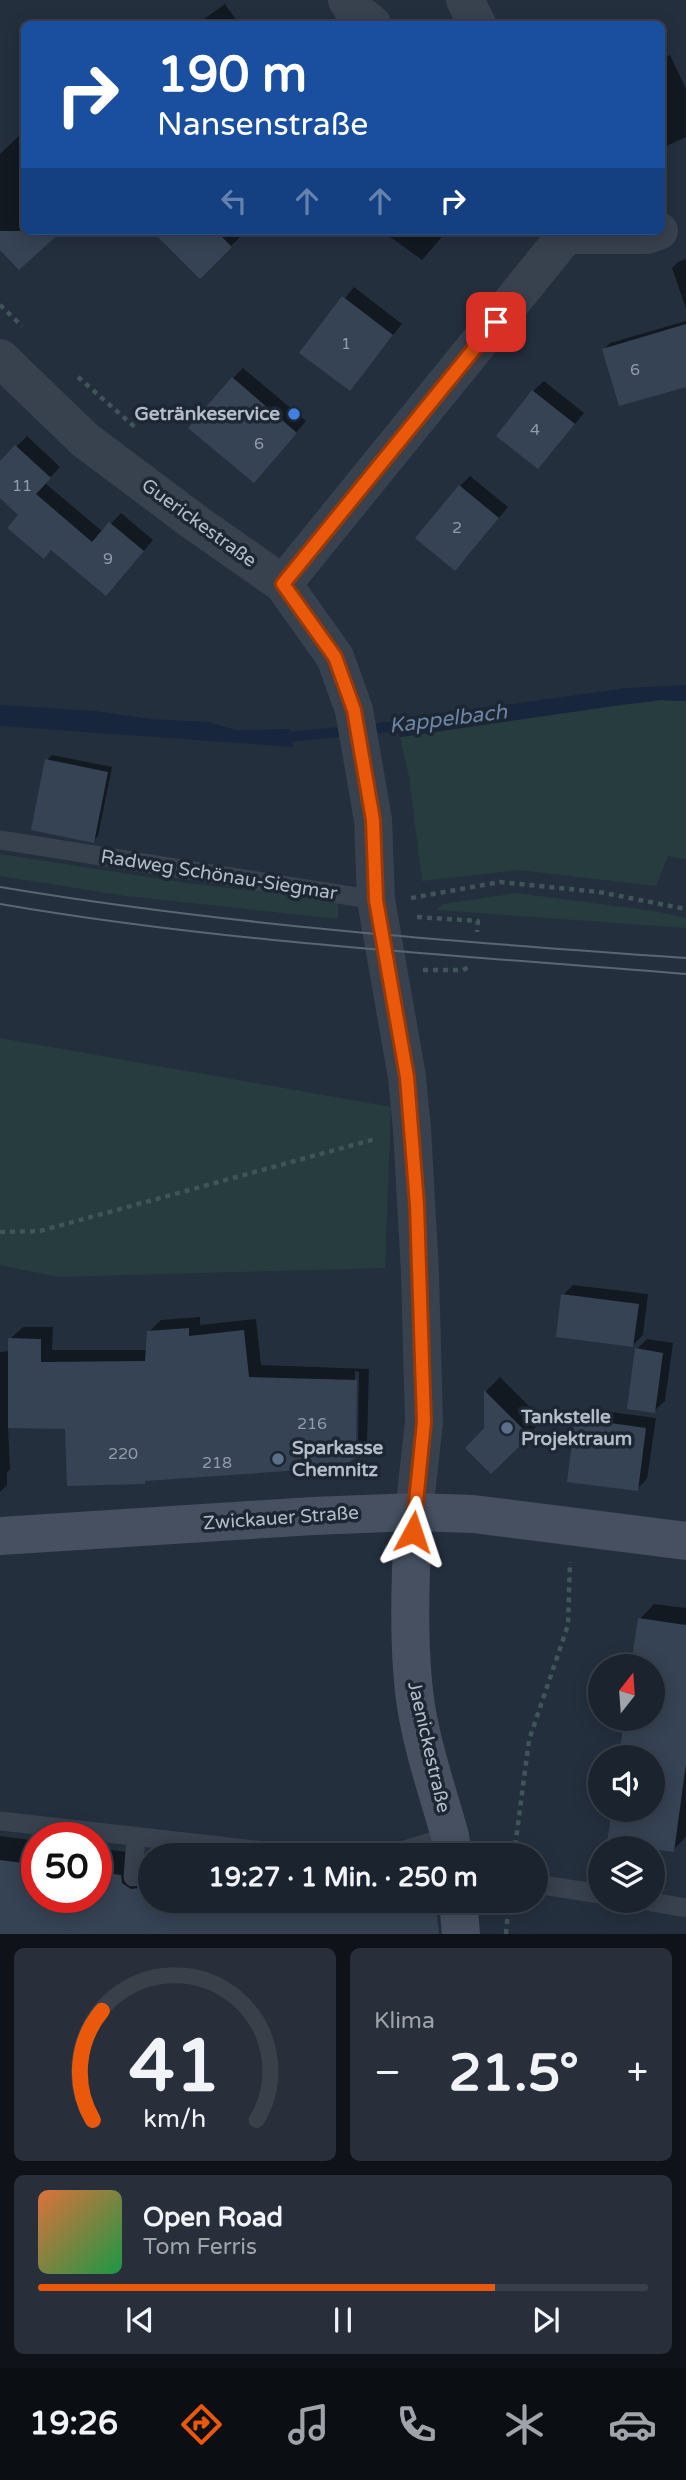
<!DOCTYPE html>
<html lang="de">
<head>
<meta charset="utf-8">
<style>
	body { margin:0; font-family:"Varela Round",sans-serif; background:#282f3a; color:#f1f3f6; height:100vh; display:flex; flex-direction:column; font-size:26px; white-space:nowrap }
	* { box-sizing:border-box; margin:0 }
	p { font-size:23px; color:#a0a4aa }
	.icon { flex:none; width:38px; height:38px; fill:none; stroke:currentColor; stroke-width:2; stroke-linecap:round; stroke-linejoin:round }
	.map { position:relative; height:1934px; overflow:hidden }
	.side { display:flex; flex-direction:column; gap:14px; padding:14px; background:#0f1319; flex:1 }
	.side>* { flex:none }
	.banner { position:absolute; left:21px; top:21px; width:644px; height:214px; border-radius:10px; box-shadow:0 4px 18px #0003,0 0 0 2px #39404a; background:#1a4fa0; color:#fff; overflow:hidden }
	.needle { width:46px; rotate:17deg }
	.controls { position:absolute; left:588px; top:1654px; display:grid; gap:14px }
	.controls a { display:grid; place-items:center; width:77px; height:77px; border-radius:50%; background:#1b232e; box-shadow:0 4px 18px #0003,0 0 0 2px #39404a; font-size:35px }
	.speed { position:absolute; left:21px; top:1822px; display:flex; gap:14px; font-size:35px; font-weight:700; text-align:center }
	.speed>* { display:grid; place-content:center; width:91px; height:91px; border-radius:50%; background:#1b232e; box-shadow:0 4px 18px #0003,0 0 0 2px #39404a; line-height:1 }
	.speed .limit { border:10px solid #d22; background:#fff; color:#111 }
	.pin { position:absolute; display:grid; place-items:center; width:60px; height:60px; color:#fff; margin:-30px; border-radius:14px; box-shadow:0 4px 10px #0006 }
	.me { position:absolute; width:77px; margin:-38px; rotate:5deg; stroke-linejoin:round; filter:drop-shadow(0 0 5px #0008) }
	.turn { display:flex; align-items:center; gap:24px; height:147px; padding:0 21px; font-size:32px }
	.turn .icon { width:91px; height:91px; stroke-width:2.5 }
	.turn b { display:block; font-size:49px; line-height:60px }
	.lanes { display:flex; align-items:center; height:66px; padding:0 21px; background:#0003; justify-content:center; gap:35px; direction:ltr }
	.lanes .off { opacity:.35 }
	.big { font-size:52px; font-weight:700; line-height:1.1 }
	.side .card { flex:1; display:flex; flex-direction:column; justify-content:center; gap:10px; min-width:0; padding:0 24px; border-radius:10px; background:#282f3a }
	.side .dial { align-items:center; gap:0 }
	.dial svg { height:182px; overflow:visible; fill:none; stroke:#39404a; stroke-width:7; stroke-linecap:round; text-anchor:middle }
	.dial text { fill:#f1f3f6; stroke:none }
	.song { display:flex; align-items:center; gap:21px }
	.cover { width:84px; height:84px; border-radius:10px; background:linear-gradient(135deg,hsl(20 70% 55%),hsl(140 70% 35%)) }
	.played { height:7px; border-radius:4px; background:linear-gradient(90deg,#ea580c 75%,#39404a 75%) }
	.keys { display:flex; justify-content:space-around; direction:ltr }
	.heat { display:flex; justify-content:space-between; align-items:center; font-size:38px; direction:ltr }
	.side .tiles { flex:1; display:grid; gap:14px; grid-template-columns:1fr 1fr }
	.card:last-child { grid-column:span 2 }
	.trip { position:absolute; left:138px; top:1843px; width:410px; height:70px; border-radius:35px; background:#1b232e; box-shadow:0 4px 18px #0003,0 0 0 2px #39404a; font-weight:700; line-height:70px; text-align:center }
	.menu { display:flex; height:112px; justify-content:space-around; align-items:center; background:#0b0e12; color:#a0a4aa }
	.menu .icon { width:49px; height:49px }
	.menu .current { color:#ea580c }
	.menu b { font-size:32px; color:#f1f3f6 }
	.map>svg:first-child { display:block }
	.green { fill:#263c3f }
	.water { fill:#17263c }
	.shadow { fill:#0007 }
	.lines { fill:none; stroke-linecap:round; stroke-linejoin:round }
	.stream { stroke:#17263c; stroke-width:10 }
	.building { fill:#364354 }
	.path { stroke:#3f5557; stroke-width:4.5; stroke-dasharray:5 5; stroke-linecap:butt }
	.lane { stroke:#38414e; stroke-width:19 }
	.street { stroke:#38414e; stroke-width:38 }
	.secondary { stroke:#465061; stroke-width:38 }
	.tram { stroke:#5a6575; stroke-width:2 }
	.route-casing { stroke:#983908; stroke-width:18 }
	.route { stroke:#ea580c; stroke-width:12 }
	.shop-dot { fill:#3f7fe0; stroke:#1d2633; stroke-width:2.5 }
	.service-dot { fill:#5c6f8a; stroke:#1d2633; stroke-width:2.5 }
	.labels { text-anchor:middle; dominant-baseline:central; stroke-width:7; stroke-linejoin:round; paint-order:stroke }
	.number-label { font-size:16px; fill:#929caa }
	.poi-label { font-size:19px; font-weight:bold; fill:#b4bcc9; stroke:#1d2633; text-anchor:start }
	.street-label { font-size:19px; fill:#b4bcc9; stroke:#1d2633 }
	.water-label { font-size:21px; font-style:italic; fill:#6d86a8; stroke:#1d2633 }
</style>
</head>
<body>
<div class="map">
<svg width="686" height="1934" viewBox="0 0 686 1934">
	<rect width="100%" height="100%" fill="#242f3e"/>
	<g class="green">
		<polygon points="661,700 686,701 686,859 668,856 656,886 519,870 422,881 409,777 400,737 565,712"/>
		<polygon points="0,854 187,883 338,901 338,919 126,896 0,876"/>
		<polygon points="516,893 654,911 686,918 686,928 437,910 443,904"/>
		<polygon points="0,1038 391,1107 385,1268 58,1277 0,1265"/>
	</g>
	<g class="water">
		<polygon points="686,685 686,701 661,700 621,705 400,737 395,720 627,688"/>
		<polygon points="0,705 95,711 150,719 208,722 237,730 290,729 293,747 0,726"/>
	</g>
	<g class="shadow">
		<polygon points="225,4 239,24 197,24"/>
		<polygon points="670,55 686,89 686,137 662,148 662,59"/>
		<polygon points="24,131 24,231 59,231 0,247 0,154"/>
		<polygon points="154,231 236,231 241,236 200,277"/>
		<polygon points="382,231 447,231 422,260"/>
		<polygon points="686,259 686,309 672,268 678,262"/>
		<polygon points="354,287 402,324 350,389 301,353"/>
		<polygon points="686,321 686,352 604,349 610,343"/>
		<polygon points="243,368 306,421 264,471 233,378"/>
		<polygon points="544,381 584,413 548,457 533,391"/>
		<polygon points="27,436 60,467 45,483 103,532 121,513 153,540 116,584 20,514 0,496 0,463"/>
		<polygon points="470,476 508,507 466,558 460,486"/>
		<polygon points="52,755 112,767 98,836 93,841 47,760"/>
		<polygon points="573,1285 648,1294 643,1335 633,1345 563,1295"/>
		<polygon points="200,1317 200,1325 256,1319 261,1365 369,1369 367,1443 358,1453 359,1372 355,1371 354,1455 148,1479 144,1482 67,1428 8,1426 10,1469 7,1472 7,1485 0,1492 0,1352 10,1351 10,1339 23,1327 53,1327 52,1350 148,1350 149,1332 161,1320"/>
		<polygon points="647,1339 673,1343 665,1401 654,1411 637,1349"/>
		<polygon points="500,1377 543,1420 491,1472 486,1428 486,1391"/>
		<polygon points="588,1409 656,1418 647,1479 637,1489 577,1419"/>
		<polygon points="654,1604 686,1608 686,1837 673,1850 609,1842 613,1810 653,1810 653,1757 621,1757 653,1718 653,1666 633,1666 640,1619"/>
		<polygon points="0,1836 37,1841 37,1897 96,1897 96,1848 142,1854 143,1861 150,1866 150,1900 426,1900 422,1934 0,1934"/>
	</g>
	<g class="lines">
		<polyline class="stream" points="279,738 409,725"/>
	</g>
	<g class="building">
		<polygon points="0,231 62,231 19,270 0,250"/>
		<polygon points="152,231 216,231 232,247 200,279"/>
		<polygon points="342,296 393,335 350,391 299,353"/>
		<polygon points="686,324 686,387 619,406 602,349"/>
		<polygon points="232,377 297,433 254,483 188,428"/>
		<polygon points="532,390 575,424 538,469 496,436"/>
		<polygon points="15,445 51,478 36,494 92,542 109,522 144,551 106,596 51,550 44,559 7,528 18,515 0,498 0,461"/>
		<polygon points="459,485 499,518 455,571 415,538"/>
		<polygon points="45,759 108,772 94,843 31,830"/>
		<polygon points="561,1294 639,1304 633,1347 556,1337"/>
		<polygon points="189,1328 189,1336 244,1330 249,1377 357,1380 356,1457 343,1467 145,1481 145,1484 67,1486 65,1429 8,1428 8,1338 41,1339 41,1362 145,1361 147,1331"/>
		<polygon points="635,1348 663,1353 655,1413 627,1409"/>
		<polygon points="484,1390 530,1436 491,1474 465,1448 484,1428"/>
		<polygon points="575,1418 646,1428 638,1491 567,1482"/>
		<polygon points="638,1618 686,1625 686,1764 674,1852 607,1843 612,1810 653,1810 653,1757 619,1757 624,1718 653,1718 653,1666 631,1666"/>
		<polygon points="0,1860 37,1865 37,1897 96,1897 96,1872 121,1875 122,1883 131,1889 139,1888 145,1878 150,1879 150,1900 320,1900 437,1915 439,1934 0,1934"/>
	</g>
	<g class="lines">
		<g class="path">
			<polyline points="0,305 22,326"/>
			<polyline points="78,377 137,429"/>
			<polyline points="411,898 500,882 599,892 686,909"/>
			<polyline points="417,917 478,921 477,932"/>
			<polyline points="423,970 463,970 471,966"/>
			<polyline points="0,1232 40,1231 375,1139"/>
			<polyline points="514,1855 529,1740 568,1625 570,1562"/>
			<polyline points="506,1934 509,1900"/>
		</g>
		<g class="lane">
			<polyline points="0,840 376,900"/>
			<polyline points="0,1821 283,1853 354,1855"/>
			<polyline points="388,1855 450,1836"/>
			<polyline points="133,1877 136,1838"/>
			<polyline points="536,1884 600,1894"/>
			<polyline points="641,1900 686,1908"/>
		</g>
		<g class="street">
			<polyline points="347,0 352,8 372,24"/>
			<polyline points="465,0 477,24"/>
			<polyline points="0,358 85,440 193,521 283,584 335,657 354,710 373,820 376,900 407,1077 412,1129 420,1273 424,1422 414,1512"/>
			<polyline points="283,584 566,235 647,235 659,231"/>
		</g>
		<g class="secondary">
			<path d="M414 1512C410 1572 407 1647 416 1706 423 1750 438 1793 450 1836L453 1855"/>
			<polyline points="0,1536 313,1516 414,1512 473,1514 686,1541"/>
			<polyline points="458,1900 461,1934"/>
		</g>
		<g class="tram">
			<path d="M0 887C227 925 457 942 686 958"/>
			<path d="M0 904C226 943 457 955 686 974"/>
		</g>
	</g>
	<g class="lines">
		<defs>
			<polyline id="route" points="413,1532 424,1422 417,1205 407,1077 376,900 373,820 354,710 335,657 283,584 496,322"/>
		</defs>
		<use href="#route" class="route-casing"/>
		<use href="#route" class="route"/>
	</g>
	<circle class="shop-dot" cx="294" cy="414" r="7"/>
	<g class="service-dot">
		<circle cx="507" cy="1428" r="7"/>
		<circle cx="278" cy="1459" r="7"/>
	</g>
	<g class="labels">
		<g class="number-label">
			<text x="346" y="344">1</text>
			<text x="635" y="370">6</text>
			<text x="535" y="430">4</text>
			<text x="259" y="444">6</text>
			<text x="22" y="486">11</text>
			<text x="457" y="528">2</text>
			<text x="108" y="559">9</text>
			<text x="312" y="1424">216</text>
			<text x="123" y="1454">220</text>
			<text x="217" y="1463">218</text>
		</g>
		<g class="poi-label">
			<text x="280" y="414" text-anchor="end">Getränkeservice</text>
			<text x="521" y="1417">Tankstelle<tspan x="521" dy="22">Projektraum</tspan></text>
			<text x="292" y="1448">Sparkasse<tspan x="292" dy="22">Chemnitz</tspan></text>
		</g>
		<g class="street-label">
			<text transform="translate(199 523) rotate(36)">Guerickestraße</text>
			<text transform="translate(219 875) rotate(9)">Radweg Schönau-Siegmar</text>
			<text transform="translate(281 1518) rotate(-4)">Zwickauer Straße</text>
			<text transform="translate(429 1747) rotate(77)">Jaenickestraße</text>
		</g>
		<g class="water-label">
			<text transform="translate(448 719) rotate(-7)">Kappelbach</text>
		</g>
	</g>
</svg>
<div class="controls">
<a><svg class="needle" viewBox="-14 -14 28 28"><path d="M0-13l5 13h-10z" fill="#e53935"/><path d="M0 13l5-13h-10z" fill="#a0a4aa"/></svg></a>
<a><svg class="icon" aria-label="sound" viewBox="0 0 24 24"><path d="M4 9h4l5-4v14l-5-4H4zM17 9q2 3 0 6"/></svg></a>
<a><svg class="icon" aria-label="layers" viewBox="0 0 24 24"><path d="M12 4l9 5-9 5-9-5zM3 14l9 5 9-5"/></svg></a>
</div>
<div class="speed"><div class="limit">50</div></div>
<div class="pin" style="left:496px;top:322px;background:#d93025"><svg class="icon" aria-label="arrive" viewBox="0 0 24 24"><path d="M6 21V4h12l-3 4 3 4H6"/></svg></div>
<svg class="me" style="left:413px;top:1532px" viewBox="-20 -20 40 40"><path d="M0-17L14 15 0 8-14 15z" fill="#ea580c" stroke="#fff" stroke-width="4"/></svg>
<div class="trip">19:27 · 1 Min. · 250 m</div>
<div class="banner">
<div class="turn"><svg class="icon" aria-label="right" viewBox="0 0 24 24"><path d="M7 20v-9h11M14 6l5 5-5 5"/></svg><div><b>190 m</b>Nansenstraße</div></div>
<div class="lanes"><svg class="icon off" aria-label="left" viewBox="0 0 24 24"><path d="M17 20v-9H6M10 6l-5 5 5 5"/></svg><svg class="icon off" aria-label="ahead" viewBox="0 0 24 24"><path d="M12 20V5M6 11l6-6 6 6"/></svg><svg class="icon off" aria-label="ahead" viewBox="0 0 24 24"><path d="M12 20V5M6 11l6-6 6 6"/></svg><svg class="icon" aria-label="right" viewBox="0 0 24 24"><path d="M7 20v-9h11M14 6l5 5-5 5"/></svg></div>
</div>
</div>
<section class="side">
<div class="tiles">
<div class="card dial"><svg viewBox="0 0 100 80">
<path d="M14 69A42 42 0 1 1 86 69"/>
<path d="M14 69A42 42 0 0 1 18 21" stroke="#ea580c"/>
<text x="50" y="56" font-size="32" font-weight="700">41</text>
<text x="50" y="72" font-size="11">km/h</text>
</svg></div>
<div class="card"><p>Klima</p>
<div class="heat"><a>−</a><b class="big">21.5°</b><a>+</a></div>
</div>
<div class="card">
<div class="song"><i class="cover"></i><div><b>Open Road</b><p>Tom Ferris</p></div></div>
<div class="played"></div>
<div class="keys"><svg class="icon" aria-label="previous" viewBox="0 0 24 24"><path d="M18 5L8 12l10 7zM5 5v14"/></svg><svg class="icon" aria-label="pause" viewBox="0 0 24 24"><path d="M8 5v14M16 5v14"/></svg><svg class="icon" aria-label="next" viewBox="0 0 24 24"><path d="M6 5l10 7-10 7zM19 5v14"/></svg></div>
</div>
</div>
</section>
<nav class="menu">
<b>19:26</b>
<svg class="icon current" aria-label="directions" viewBox="0 0 24 24"><path d="M12 3l9 9-9 9-9-9zM9 14v-3h6M13 9l2 2-2 2"/></svg>
<svg class="icon" aria-label="music" viewBox="0 0 24 24"><path d="M9 18V5l10-2v13"/><circle cx="6" cy="18" r="3"/><circle cx="16" cy="16" r="3"/></svg>
<svg class="icon" aria-label="phone" viewBox="0 0 24 24"><path d="M5 4h4l2 5-3 2q2 4 5 5l2-3 5 2v4C11 20 4 13 5 4z"/></svg>
<svg class="icon" aria-label="climate" viewBox="0 0 24 24"><path d="M12 3v18M4 7l16 10M4 17L20 7"/></svg>
<svg class="icon" aria-label="car" viewBox="0 0 24 24"><path d="M5 17H2v-5l4-1 3-4h7l3 4 3 1v5h-3M9 17h6M6 11h13"/><circle cx="7" cy="17" r="2"/><circle cx="17" cy="17" r="2"/></svg>
</nav>
</body>
</html>
